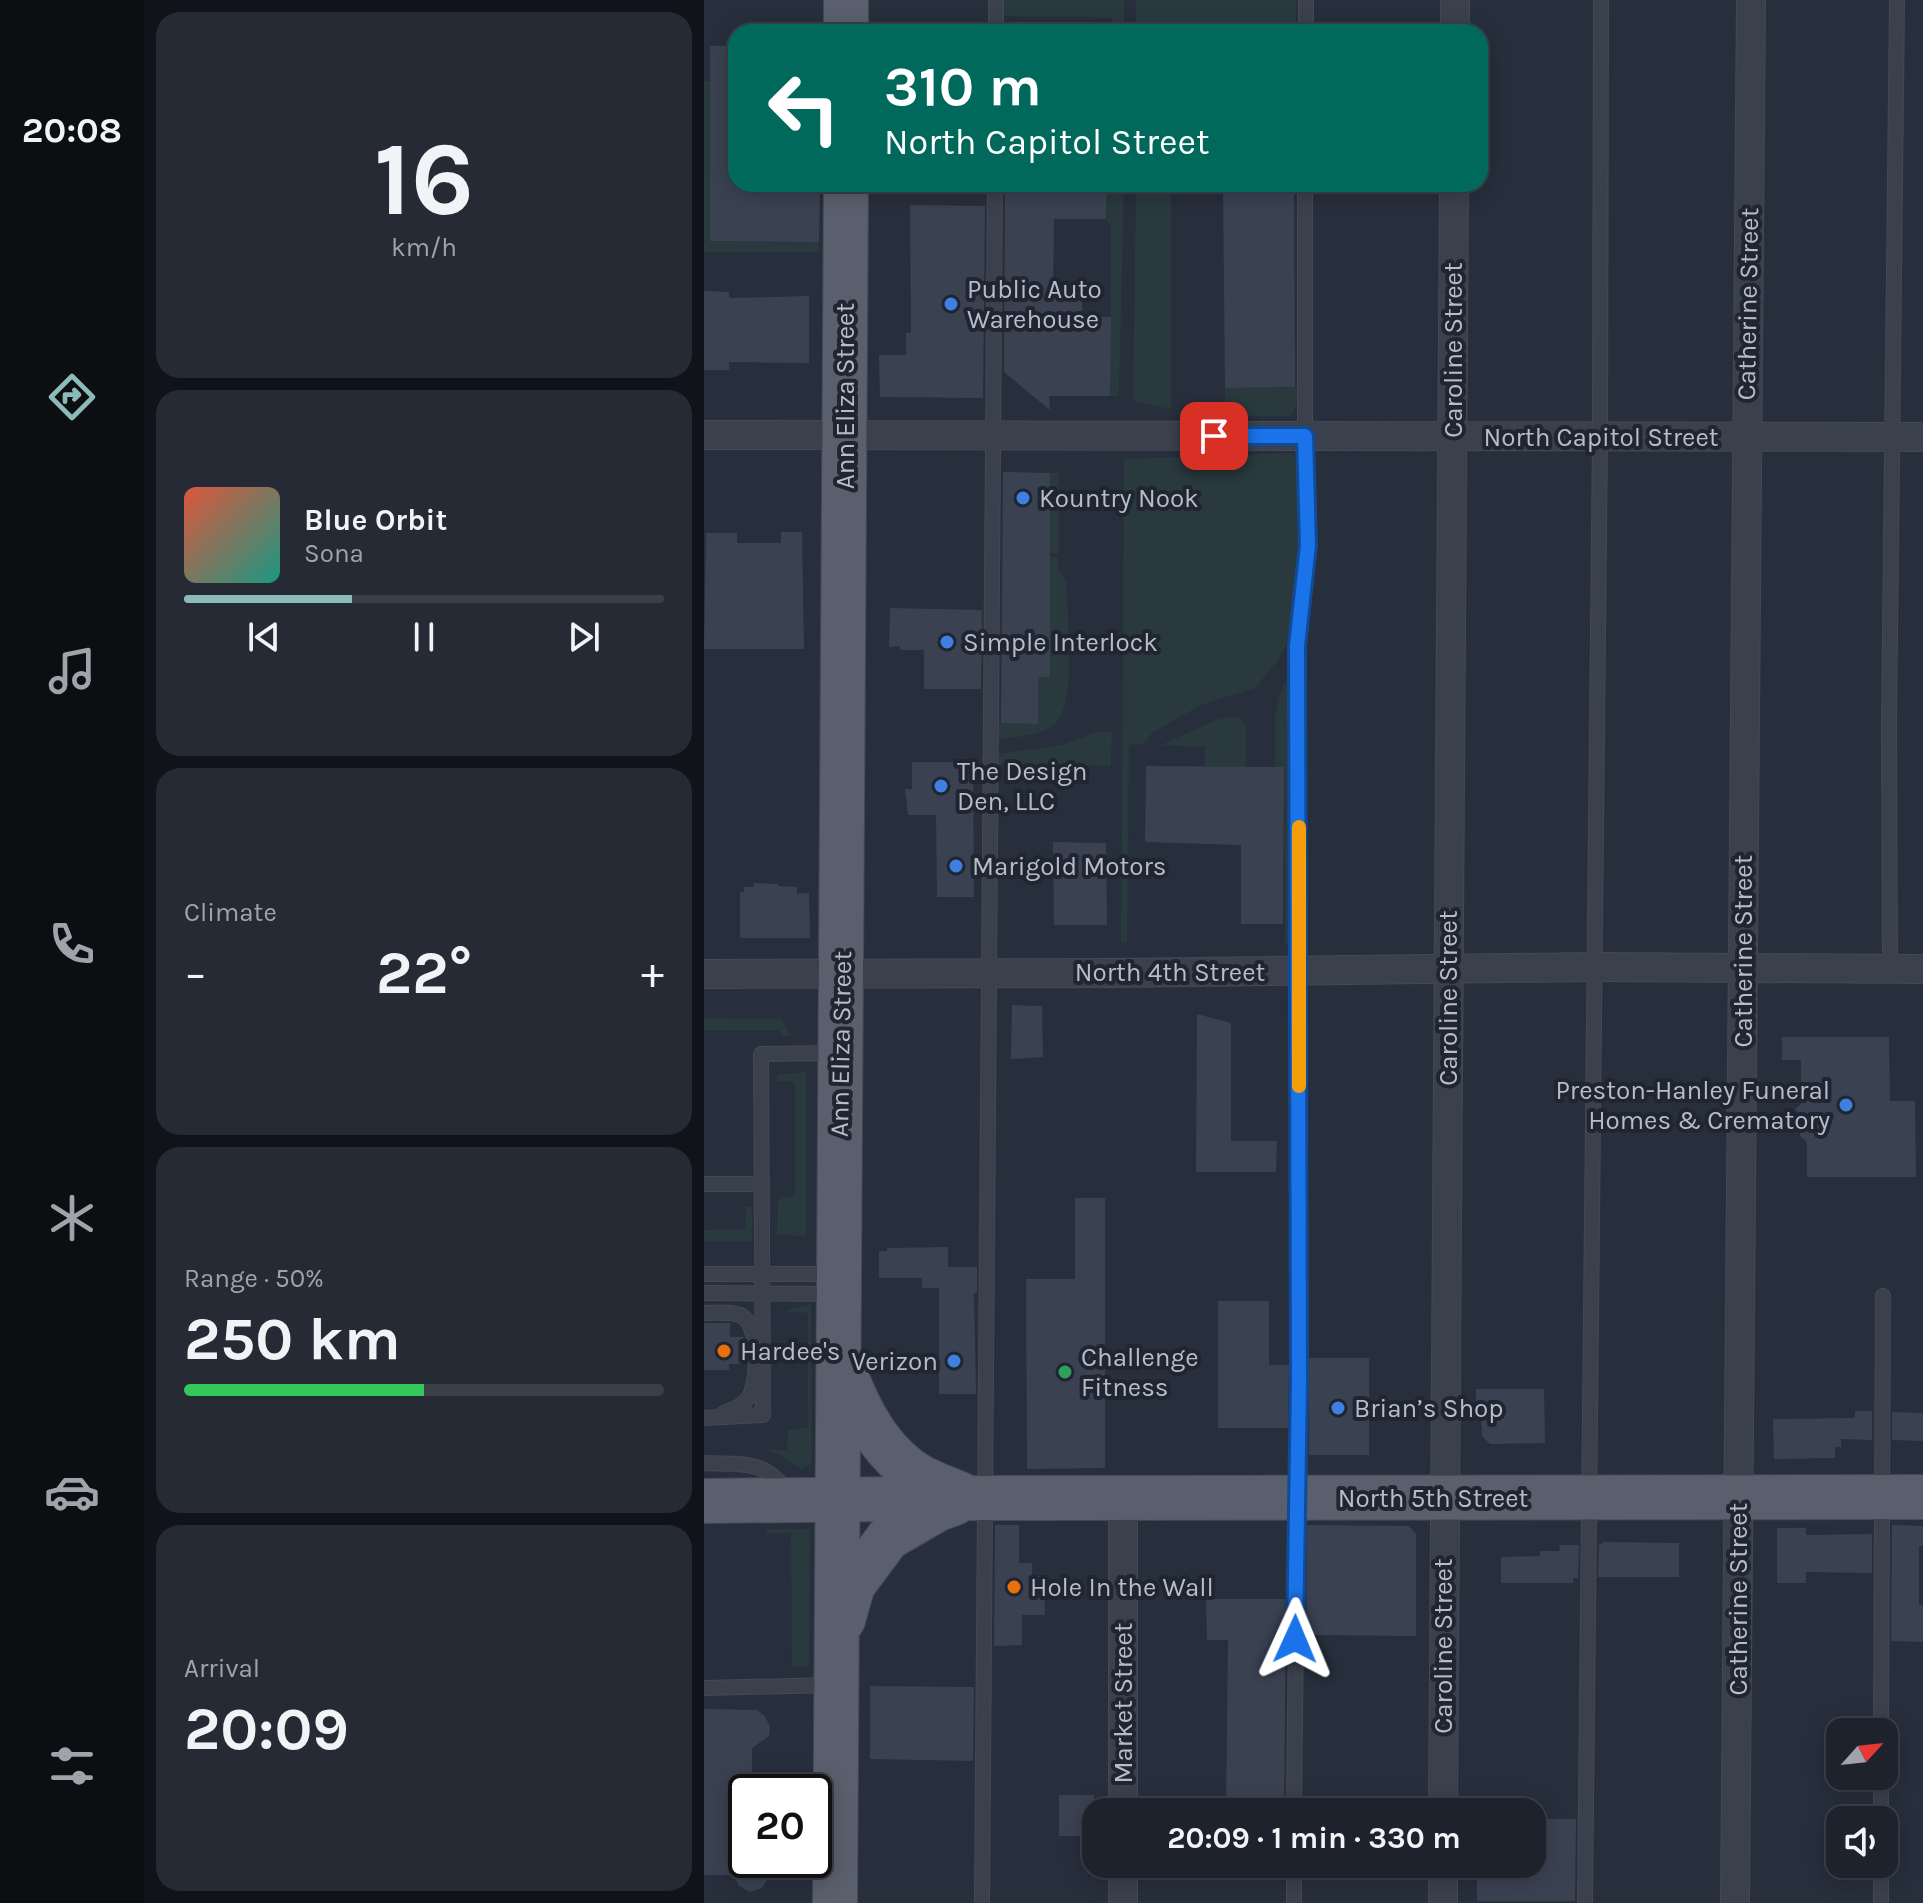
<!DOCTYPE html>
<html lang="en">
<head>
<meta charset="utf-8">
<style>
	body { margin:0; font-family:Karla,sans-serif; background:#252a35; color:#f1f3f6; height:100vh; display:flex; flex-direction:column; font-size:30px; white-space:nowrap }
	* { box-sizing:border-box; margin:0 }
	p { font-size:26px; color:#a0a4aa }
	.icon { flex:none; width:44px; height:44px; fill:none; stroke:currentColor; stroke-width:2; stroke-linecap:round; stroke-linejoin:round }
	.map { position:relative; flex:1; overflow:hidden }
	.drawer { display:flex; flex-direction:column; gap:12px; padding:12px; background:#101319; width:560px }
	.drawer>* { flex:none }
	.hud { position:absolute; left:24px; top:24px; width:760px; height:168px; border-radius:24px; box-shadow:0 4px 20px #0003,0 0 0 2px #3b3f49; background:#00695c; color:#fff; overflow:hidden }
	.needle { width:52px; rotate:63deg }
	.controls { position:absolute; left:1122px; top:1718px; display:grid; gap:16px }
	.controls a { display:grid; place-items:center; width:72px; height:72px; border-radius:16px; background:#1d222d; box-shadow:0 4px 20px #0003,0 0 0 2px #3b3f49; font-size:40px }
	.speed { position:absolute; left:24px; top:1774px; display:flex; gap:16px; font-size:40px; font-weight:700; text-align:center }
	.speed>* { display:grid; place-content:center; width:104px; height:104px; border-radius:50%; background:#1d222d; box-shadow:0 4px 20px #0003,0 0 0 2px #3b3f49; line-height:1 }
	.speed .limit { border:4px solid #111; border-radius:12px; background:#fff; color:#111 }
	.pin { position:absolute; display:grid; place-items:center; width:68px; height:68px; color:#fff; margin:-34px; border-radius:16px; box-shadow:0 4px 12px #0006 }
	.me { position:absolute; width:88px; margin:-44px; rotate:1deg; stroke-linejoin:round; filter:drop-shadow(0 0 6px #0008) }
	.turn { display:flex; align-items:center; gap:28px; height:168px; padding:0 24px; font-size:36px }
	.turn .icon { width:104px; height:104px; stroke-width:2.5 }
	.turn b { display:block; font-size:56px; line-height:68px }
	.big { font-size:60px; font-weight:700; line-height:1.1 }
	.drawer .card { flex:1; display:flex; flex-direction:column; justify-content:center; gap:12px; min-width:0; padding:0 28px; border-radius:24px; background:#252a35 }
	.drawer .dial { align-items:center; gap:0 }
	.dial b { font-size:104px; line-height:1 }
	.song { display:flex; align-items:center; gap:24px }
	.cover { width:96px; height:96px; border-radius:12px; background:linear-gradient(135deg,hsl(10 70% 55%),hsl(170 70% 35%)) }
	.played { height:8px; border-radius:4px; background:linear-gradient(90deg,#8bbbb9 35%,#3b3f49 35%) }
	.keys { display:flex; justify-content:space-around; direction:ltr }
	.heat { display:flex; justify-content:space-between; align-items:center; font-size:44px; direction:ltr }
	.charge { height:12px; border-radius:6px; background:linear-gradient(90deg,#34c759 50%,#3b3f49 0) }
	.trip { position:absolute; left:378px; top:1798px; width:464px; height:80px; border-radius:24px; background:#1d222d; box-shadow:0 4px 20px #0003,0 0 0 2px #3b3f49; font-weight:700; line-height:80px; text-align:center }
	main { display:flex; flex:1; min-height:0 }
	.tabs { display:flex; flex-direction:column; width:144px; justify-content:space-around; align-items:center; background:#0c0e12; color:#a0a4aa }
	.tabs .icon { width:56px; height:56px }
	.tabs .active { color:#8bbbb9 }
	.tabs b { font-size:36px; color:#f1f3f6 }
	.map>svg:first-child { display:block }
	.green { fill:#29393d }
	.building { fill:#3a4252 }
	.lines { fill:none; stroke-linecap:round; stroke-linejoin:round }
	.lane-casing { stroke:#444956; stroke-width:16 }
	.street-casing { stroke:#444956; stroke-width:30 }
	.primary-casing { stroke:#444956; stroke-width:46 }
	.lane { stroke:#3b404d; stroke-width:14 }
	.street { stroke:#3b404d; stroke-width:28 }
	.primary { stroke:#595f6c; stroke-width:44 }
	.route-casing { stroke:#114b97; stroke-width:20 }
	.route { stroke:#1a73e8; stroke-width:14 }
	.slow { stroke:#f59e0b; stroke-width:14 }
	.shop-dot { fill:#3f7fe0; stroke:#202532; stroke-width:3 }
	.food-dot { fill:#e8710a; stroke:#202532; stroke-width:3 }
	.leisure-dot { fill:#2e9e5b; stroke:#202532; stroke-width:3 }
	.labels { text-anchor:middle; dominant-baseline:central; stroke-width:8; stroke-linejoin:round; paint-order:stroke }
	.poi-label { font-size:26px; fill:#b7bcc7; stroke:#202532; text-anchor:start }
	.street-label { font-size:26px; fill:#b7bcc7; stroke:#202532 }
</style>
</head>
<body>
<main>
<nav class="tabs">
<b>20:08</b>
<svg class="icon active" aria-label="directions" viewBox="0 0 24 24"><path d="M12 3l9 9-9 9-9-9zM9 14v-3h6M13 9l2 2-2 2"/></svg>
<svg class="icon" aria-label="music" viewBox="0 0 24 24"><path d="M9 18V5l10-2v13"/><circle cx="6" cy="18" r="3"/><circle cx="16" cy="16" r="3"/></svg>
<svg class="icon" aria-label="phone" viewBox="0 0 24 24"><path d="M5 4h4l2 5-3 2q2 4 5 5l2-3 5 2v4C11 20 4 13 5 4z"/></svg>
<svg class="icon" aria-label="climate" viewBox="0 0 24 24"><path d="M12 3v18M4 7l16 10M4 17L20 7"/></svg>
<svg class="icon" aria-label="car" viewBox="0 0 24 24"><path d="M5 17H2v-5l4-1 3-4h7l3 4 3 1v5h-3M9 17h6M6 11h13"/><circle cx="7" cy="17" r="2"/><circle cx="17" cy="17" r="2"/></svg>
<svg class="icon" aria-label="filters" viewBox="0 0 24 24"><path d="M4 7h16M4 17h16"/><circle cx="9" cy="7" r="2"/><circle cx="15" cy="17" r="2"/></svg>
</nav>
<section class="drawer">
<div class="card dial"><b>16</b><p>km/h</p></div>
<div class="card">
<div class="song"><i class="cover"></i><div><b>Blue Orbit</b><p>Sona</p></div></div>
<div class="played"></div>
<div class="keys"><svg class="icon" aria-label="previous" viewBox="0 0 24 24"><path d="M18 5L8 12l10 7zM5 5v14"/></svg><svg class="icon" aria-label="pause" viewBox="0 0 24 24"><path d="M8 5v14M16 5v14"/></svg><svg class="icon" aria-label="next" viewBox="0 0 24 24"><path d="M6 5l10 7-10 7zM19 5v14"/></svg></div>
</div>
<div class="card"><p>Climate</p>
<div class="heat"><a>−</a><b class="big">22°</b><a>+</a></div>
</div>
<div class="card"><p>Range · 50%</p><b class="big">250 km</b><div class="charge"></div></div>
<div class="card"><p>Arrival</p><b class="big">20:09</b></div>
</section>
<div class="map">
<svg width="1219" height="1903" viewBox="0 0 1219 1903">
	<rect width="100%" height="100%" fill="#272e3c"/>
	<g class="green">
		<polygon points="299,0 420,0 420,32 409,32 408,18 299,16"/>
		<rect x="432" y="0" width="160" height="32"/>
		<polygon points="0,81 6,81 6,241 115,242 115,252 0,252"/>
		<polygon points="409,184 420,184 415,396 406,396 407,226 402,219 403,186"/>
		<polygon points="432,184 565,184 467,185 467,409 429,401"/>
		<polygon points="593,387 593,403 587,416 533,416 530,412 521,412 521,388"/>
		<polygon points="588,453 597,468 599,531 591,617 585,639 575,659 551,688 497,705 448,733 440,744 425,745 423,943 417,943 420,459"/>
		<rect x="346" y="473" width="9" height="80"/>
		<path d="M346 557H354V569L362 580C363 609 373 703 352 723 337 736 311 738 292 739V723L334 724V677H346Z"/>
		<path d="M588 673 589 916 585 943H581L580 768 571 767C572 735 565 699 588 673Z"/>
		<polygon points="530,717 537,719 542,725 542,767 501,766 501,747 457,745 515,719"/>
		<polygon points="394,731 408,732 407,766 294,764 294,754 358,745"/>
		<polygon points="0,1018 78,1019 87,1035 80,1037 74,1030 0,1030"/>
		<polygon points="102,1072 102,1236 73,1235 74,1201 78,1197 91,1196 91,1082 74,1081 72,1075"/>
		<polygon points="42,1207 48,1207 48,1241 0,1241 0,1230 41,1229"/>
		<polygon points="107,1304 108,1460 106,1465 98,1469 75,1455 59,1450 83,1450 84,1430 104,1427 104,1313 84,1312 83,1310"/>
		<polygon points="63,1529 106,1529 105,1667 90,1667 88,1664 87,1533 63,1533"/>
	</g>
	<g class="building">
		<polygon points="6,46 32,46 32,184 116,184 115,242 6,241"/>
		<polygon points="519,184 590,184 591,387 521,388"/>
		<polygon points="301,185 403,186 402,219 350,219 349,298 378,298 378,317 407,317 406,396 345,396 346,410 300,372"/>
		<polygon points="206,205 281,206 279,398 176,397 175,355 202,355 202,333 207,333"/>
		<polygon points="0,291 25,292 25,298 105,296 105,363 25,362 25,370 0,370"/>
		<polygon points="299,472 346,473 346,677 334,677 334,724 297,723"/>
		<polygon points="77,532 98,532 100,649 0,649 2,533 33,533 33,543 77,543"/>
		<polygon points="186,608 278,610 277,689 220,689 220,650 196,650 196,646 185,647"/>
		<polygon points="208,762 269,762 270,897 233,897 232,815 204,815 201,789 208,789"/>
		<polygon points="442,766 580,767 579,924 537,924 537,845 441,842"/>
		<polygon points="349,842 402,843 403,925 350,925"/>
		<polygon points="50,883 74,884 74,886 93,887 93,894 105,893 106,938 36,938 36,892 40,892 40,887 50,887"/>
		<polygon points="308,1005 338,1006 339,1057 307,1059"/>
		<polygon points="493,1014 527,1023 527,1141 573,1141 572,1172 492,1172"/>
		<polygon points="1078,1037 1185,1037 1186,1101 1211,1101 1212,1177 1103,1177 1103,1142 1096,1136 1097,1116 1091,1109 1097,1104 1097,1060 1078,1060"/>
		<polygon points="371,1198 401,1198 401,1468 323,1469 322,1279 371,1279"/>
		<polygon points="244,1247 244,1267 273,1267 273,1293 270,1293 272,1394 235,1394 235,1288 218,1288 218,1278 175,1278 175,1251 183,1251 183,1248"/>
		<polygon points="514,1301 565,1301 565,1365 585,1365 584,1428 514,1428"/>
		<polygon points="0,1323 26,1323 26,1337 39,1337 39,1364 25,1364 25,1370 0,1370"/>
		<rect x="605" y="1358" width="60" height="97"/>
		<polygon points="772,1389 840,1389 841,1443 786,1444 778,1436 777,1412 772,1411"/>
		<polygon points="1151,1411 1168,1411 1168,1440 1137,1439 1137,1447 1131,1447 1131,1458 1070,1459 1069,1419 1151,1418"/>
		<polygon points="1188,1412 1219,1413 1219,1441 1188,1440"/>
		<polygon points="291,1525 315,1525 315,1563 328,1563 328,1576 340,1576 341,1615 318,1615 318,1645 290,1646"/>
		<polygon points="603,1525 705,1526 712,1534 712,1636 602,1635"/>
		<polygon points="1188,1525 1219,1526 1219,1546 1215,1546 1215,1605 1219,1605 1219,1642 1187,1641"/>
		<polygon points="1073,1528 1102,1528 1102,1535 1168,1534 1168,1573 1102,1572 1102,1583 1073,1583"/>
		<polygon points="900,1542 975,1543 975,1577 894,1577 895,1545"/>
		<polygon points="855,1545 875,1545 874,1578 869,1578 869,1583 797,1583 797,1557 836,1556 836,1551 856,1551"/>
		<polygon points="502,1599 582,1599 580,1812 522,1812 524,1640 503,1640"/>
		<polygon points="166,1686 270,1687 269,1761 166,1759"/>
		<polygon points="0,1709 53,1710 61,1716 66,1727 65,1736 48,1748 48,1792 42,1792 42,1860 59,1860 65,1867 64,1878 58,1888 46,1892 35,1886 29,1875 0,1875"/>
		<polygon points="355,1795 390,1795 391,1836 355,1836"/>
		<polygon points="828,1819 872,1819 871,1901 773,1901 773,1864 828,1864"/>
	</g>
	<g class="lines">
		<defs>
			<g id="lane">
				<polyline points="292,32 292,0"/>
				<polyline points="602,32 602,0"/>
				<polyline points="1186,969 1185,726 1193,0"/>
				<polyline points="0,1184 58,1184"/>
				<polyline points="0,1274 129,1274"/>
				<polyline points="0,1293 132,1294"/>
				<path d="M0 1313C11 1313 29 1311 38 1316 56 1327 54 1378 46 1395 41 1405 29 1410 20 1413"/>
				<polyline points="0,1418 59,1415 57,1054 133,1053"/>
				<path d="M0 1463C37 1465 60 1458 84 1493"/>
				<polyline points="0,1688 128,1685"/>
				<polyline points="1177,1732 1179,1296"/>
				<polyline points="590,1812 595,1352 593,646 604,545 601,436 601,184"/>
				<polyline points="1177,1820 1177,1776"/>
				<polyline points="278,1903 291,184"/>
				<polyline points="590,1903 590,1864"/>
				<polyline points="881,1903 896,437 897,0"/>
				<polyline points="1177,1903 1177,1864"/>
			</g>
			<g id="street">
				<polyline points="751,32 751,0"/>
				<polyline points="0,435 1219,437"/>
				<polyline points="0,974 412,973 891,967 1219,969"/>
				<polyline points="419,1812 419,1498"/>
				<polyline points="739,1812 750,184"/>
				<polyline points="419,1903 419,1864"/>
				<polyline points="739,1903 739,1864"/>
				<polyline points="1031,1903 1047,0"/>
			</g>
			<g id="primary">
				<polyline points="142,32 142,0"/>
				<path d="M139 1368C154 1409 176 1453 215 1476 227 1483 242 1488 256 1494"/>
				<polyline points="0,1501 281,1498 1219,1497"/>
				<polyline points="139,1620 149,1585 184,1538 234,1509 251,1503"/>
				<path d="M131 1903C132 1330 141 757 142 184"/>
			</g>
		</defs>
		<use href="#lane" class="lane-casing"/>
		<use href="#street" class="street-casing"/>
		<use href="#primary" class="primary-casing"/>
		<use href="#lane" class="lane"/>
		<use href="#street" class="street"/>
		<use href="#primary" class="primary"/>
	</g>
	<g class="lines">
		<defs>
			<polyline id="route" points="510,436 601,436 604,545 593,646 595,1382 591,1639"/>
		</defs>
		<use href="#route" class="route-casing"/>
		<use href="#route" class="route"/>
		<polyline class="slow" points="595,827 595,1086"/>
	</g>
	<g class="shop-dot">
		<circle cx="247" cy="304" r="8"/>
		<circle cx="319" cy="498" r="8"/>
		<circle cx="243" cy="642" r="8"/>
		<circle cx="237" cy="786" r="8"/>
		<circle cx="252" cy="866" r="8"/>
		<circle cx="1142" cy="1105" r="8"/>
		<circle cx="250" cy="1361" r="8"/>
		<circle cx="634" cy="1408" r="8"/>
	</g>
	<g class="food-dot">
		<circle cx="20" cy="1351" r="8"/>
		<circle cx="310" cy="1587" r="8"/>
	</g>
	<circle class="leisure-dot" cx="361" cy="1372" r="8"/>
	<g class="labels">
		<g class="poi-label">
			<text x="263" y="289">Public Auto<tspan x="263" dy="30">Warehouse</tspan></text>
			<text x="335" y="498">Kountry Nook</text>
			<text x="259" y="642">Simple Interlock</text>
			<text x="253" y="771">The Design<tspan x="253" dy="30">Den, LLC</tspan></text>
			<text x="268" y="866">Marigold Motors</text>
			<text x="1126" y="1090" text-anchor="end">Preston-Hanley Funeral<tspan x="1126" dy="30">Homes &amp; Crematory</tspan></text>
			<text x="36" y="1351">Hardee's</text>
			<text x="377" y="1357">Challenge<tspan x="377" dy="30">Fitness</tspan></text>
			<text x="234" y="1361" text-anchor="end">Verizon</text>
			<text x="650" y="1408">Brian’s Shop</text>
			<text x="326" y="1587">Hole In the Wall</text>
		</g>
		<g class="street-label">
			<text transform="translate(1044 304) rotate(-89)">Catherine Street</text>
			<text transform="translate(749 350) rotate(-90)">Caroline Street</text>
			<text transform="translate(141 396) rotate(-90)">Ann Eliza Street</text>
			<text x="897" y="437">North Capitol Street</text>
			<text transform="translate(1039 951) rotate(-90)">Catherine Street</text>
			<text x="466" y="972">North 4th Street</text>
			<text transform="translate(744 998) rotate(-90)">Caroline Street</text>
			<text transform="translate(137 1044) rotate(-89)">Ann Eliza Street</text>
			<text x="729" y="1498">North 5th Street</text>
			<text transform="translate(1034 1599) rotate(-90)">Catherine Street</text>
			<text transform="translate(739 1646) rotate(-90)">Caroline Street</text>
			<text transform="translate(419 1703) rotate(-90)">Market Street</text>
		</g>
	</g>
</svg>
<div class="controls">
<a><svg class="needle" viewBox="-14 -14 28 28"><path d="M0-13l5 13h-10z" fill="#e53935"/><path d="M0 13l5-13h-10z" fill="#a0a4aa"/></svg></a>
<a><svg class="icon" aria-label="sound" viewBox="0 0 24 24"><path d="M4 9h4l5-4v14l-5-4H4zM17 9q2 3 0 6"/></svg></a>
</div>
<div class="speed"><div class="limit">20</div></div>
<div class="pin" style="left:510px;top:436px;background:#d93025"><svg class="icon" aria-label="arrive" viewBox="0 0 24 24"><path d="M6 21V4h12l-3 4 3 4H6"/></svg></div>
<svg class="me" style="left:591px;top:1639px" viewBox="-20 -20 40 40"><path d="M0-17L14 15 0 8-14 15z" fill="#1a73e8" stroke="#fff" stroke-width="4"/></svg>
<div class="trip">20:09 · 1 min · 330 m</div>
<div class="hud">
<div class="turn"><svg class="icon" aria-label="left" viewBox="0 0 24 24"><path d="M17 20v-9H6M10 6l-5 5 5 5"/></svg><div><b>310 m</b>North Capitol Street</div></div>
</div>
</div>
</main>
</body>
</html>
